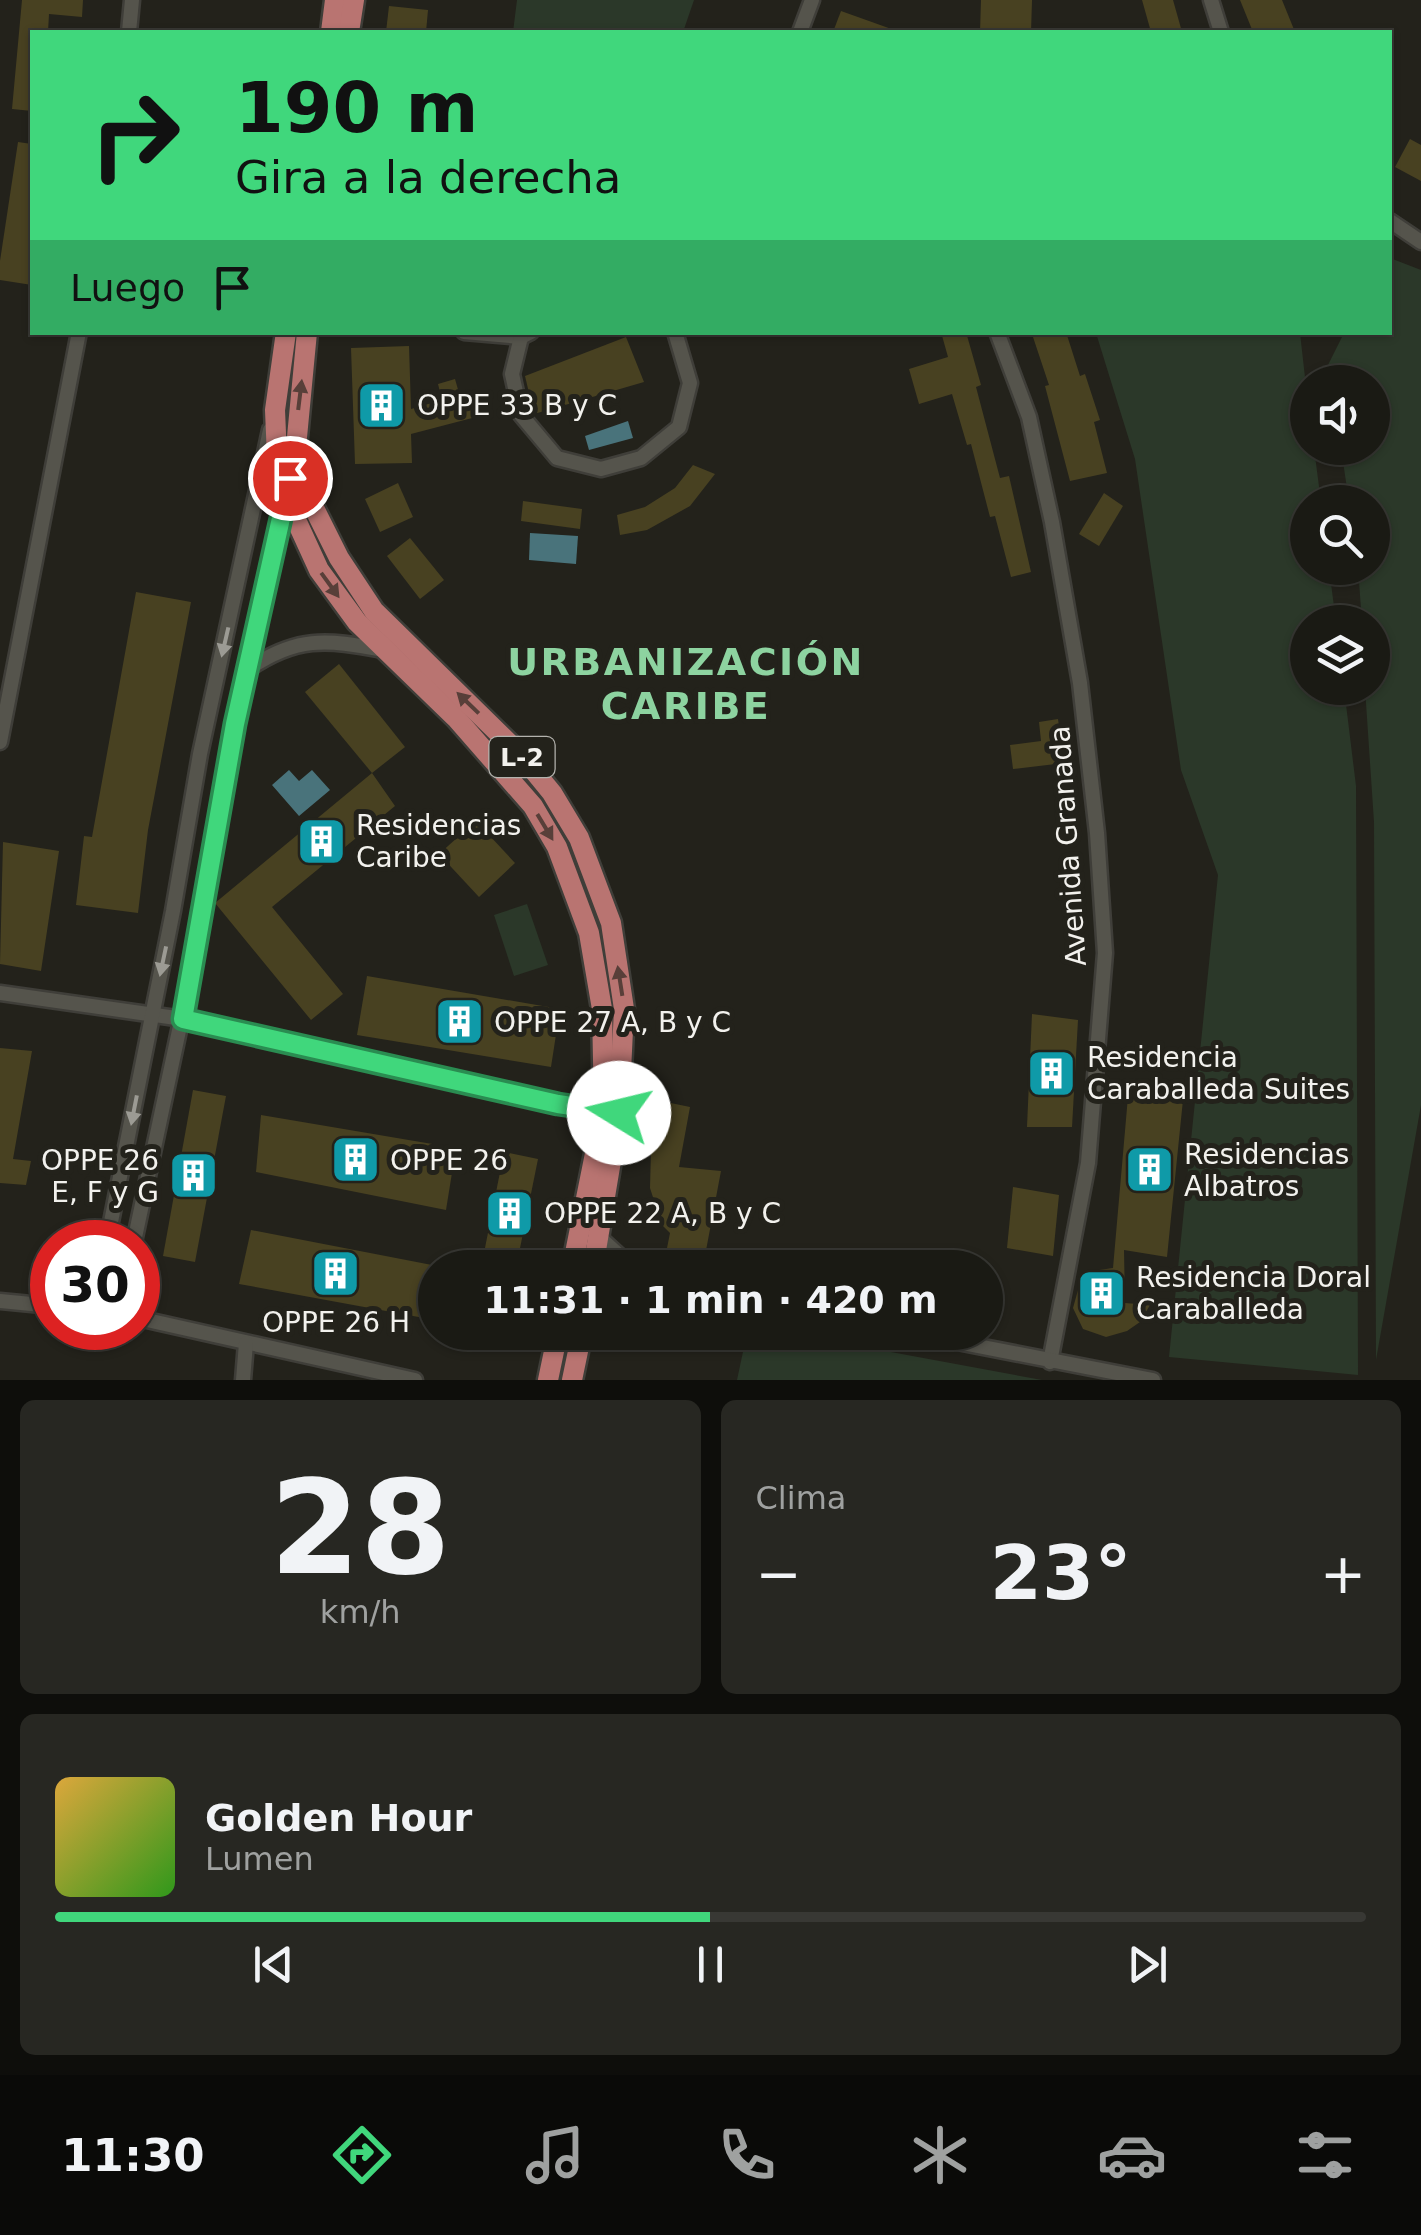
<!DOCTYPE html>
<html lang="es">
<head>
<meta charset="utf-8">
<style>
	body { margin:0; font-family:"DejaVu Sans",sans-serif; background:#272722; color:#f1f3f6; height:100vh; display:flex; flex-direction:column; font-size:38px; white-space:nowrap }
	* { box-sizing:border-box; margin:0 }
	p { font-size:32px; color:#9fa1a0 }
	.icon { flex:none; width:55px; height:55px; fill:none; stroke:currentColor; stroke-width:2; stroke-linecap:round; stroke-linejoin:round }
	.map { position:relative; height:1380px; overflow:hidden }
	.drawer { display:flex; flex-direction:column; gap:20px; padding:20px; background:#0e0e0b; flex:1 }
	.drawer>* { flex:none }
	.guide { position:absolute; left:30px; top:30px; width:1362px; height:305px; border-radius:0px; box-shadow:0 2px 8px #0004,0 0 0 2px #383834; background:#40d77c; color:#111; overflow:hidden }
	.fabs { position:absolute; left:1290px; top:365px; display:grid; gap:20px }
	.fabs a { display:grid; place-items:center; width:100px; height:100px; border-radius:50%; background:#1a1a14; box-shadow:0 2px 8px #0004,0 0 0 2px #383834; font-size:50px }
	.speed { position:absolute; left:30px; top:1220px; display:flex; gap:20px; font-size:50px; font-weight:700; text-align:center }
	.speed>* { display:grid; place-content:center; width:130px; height:130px; border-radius:50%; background:#1a1a14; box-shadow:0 2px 8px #0004,0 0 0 2px #383834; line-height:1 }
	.speed .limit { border:15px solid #d22; background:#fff; color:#111 }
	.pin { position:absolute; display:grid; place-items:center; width:85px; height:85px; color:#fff; margin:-42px; border:5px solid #fff; border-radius:50%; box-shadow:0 2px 10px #0007 }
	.me { position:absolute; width:110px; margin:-55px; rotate:279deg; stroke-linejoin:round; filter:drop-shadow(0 0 8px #0008) }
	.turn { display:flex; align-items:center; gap:35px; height:210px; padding:0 40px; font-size:45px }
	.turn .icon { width:130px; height:130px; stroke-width:2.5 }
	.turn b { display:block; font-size:70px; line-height:85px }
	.then { display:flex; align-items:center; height:95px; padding:0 40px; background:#0003; gap:20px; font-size:38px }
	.big { font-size:75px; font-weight:700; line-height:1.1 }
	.drawer .widget { flex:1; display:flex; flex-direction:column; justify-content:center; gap:15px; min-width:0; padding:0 35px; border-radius:15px; background:#272722 }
	.drawer .dial { align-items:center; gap:0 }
	.dial b { font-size:130px; line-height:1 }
	.song { display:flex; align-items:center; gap:30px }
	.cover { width:120px; height:120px; border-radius:15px; background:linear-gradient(135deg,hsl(40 70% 55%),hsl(110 70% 35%)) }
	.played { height:10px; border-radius:5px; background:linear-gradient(90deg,#40d77c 50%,#383834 50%) }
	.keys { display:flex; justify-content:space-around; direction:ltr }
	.heat { display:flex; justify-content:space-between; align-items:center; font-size:55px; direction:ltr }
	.drawer .tiles { flex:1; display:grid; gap:20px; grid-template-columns:1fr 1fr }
	.widget:last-child { grid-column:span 2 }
	.trip { position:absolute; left:418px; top:1250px; width:585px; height:100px; border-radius:50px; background:#1a1a14; box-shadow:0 2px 8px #0004,0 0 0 2px #383834; font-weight:700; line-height:100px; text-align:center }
	.tab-bar { display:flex; height:160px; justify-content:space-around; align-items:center; background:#0a0a08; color:#9fa1a0 }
	.tab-bar .icon { width:70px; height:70px }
	.tab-bar .on { color:#40d77c }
	.tab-bar b { font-size:45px; color:#f1f3f6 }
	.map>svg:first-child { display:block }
	.green { fill:#2b3829 }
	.water { fill:#49737b }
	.building { fill:#484121 }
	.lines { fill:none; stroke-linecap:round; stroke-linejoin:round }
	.street-casing { stroke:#3f3e39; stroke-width:19 }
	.primary-casing { stroke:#3f3e39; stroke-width:25 }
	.street { stroke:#55544c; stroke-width:14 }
	.primary { stroke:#b97471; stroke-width:20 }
	.oneway { fill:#583f39 }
	.oneway2 { fill:#9c9b94 }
	.route-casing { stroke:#2a8c51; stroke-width:25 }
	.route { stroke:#40d77c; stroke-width:18 }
	.labels { text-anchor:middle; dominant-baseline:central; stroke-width:10; stroke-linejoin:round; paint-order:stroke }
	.shield { fill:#23221b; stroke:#b4b3ae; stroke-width:2.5 }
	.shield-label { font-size:25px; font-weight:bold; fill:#f2f1ed }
	.poi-label { font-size:28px; fill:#f2f1ed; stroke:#23221b; text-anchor:start }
	.street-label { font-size:28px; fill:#f2f1ed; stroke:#23221b }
	.district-label { font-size:38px; font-weight:bold; letter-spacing:2.5px; fill:#8dd3a0; stroke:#23221b }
</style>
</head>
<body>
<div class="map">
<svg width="1421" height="1380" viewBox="0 0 1421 1380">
	<rect width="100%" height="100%" fill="#23221b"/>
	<g class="green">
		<polygon points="517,0 694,0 683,32 513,32"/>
		<polygon points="1390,258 1421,270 1421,1105 1376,1360 1374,822 1365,688 1372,688 1372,622 1362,622 1358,568 1372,568 1372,502 1349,502 1341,448 1372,448 1372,382 1331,382 1328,365 1344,333 1390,332"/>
		<polygon points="1096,333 1300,333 1307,395 1308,448 1314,448 1321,502 1308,502 1308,568 1329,568 1336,622 1308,622 1308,688 1344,688 1356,786 1358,1375 1169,1357 1218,875 1181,770 1135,459"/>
		<polygon points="527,904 548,965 514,976 494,915"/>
		<polygon points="747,1333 788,1333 1042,1380 737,1380"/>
	</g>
	<g class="water">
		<polygon points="628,421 633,438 589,450 585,436"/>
		<polygon points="530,533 578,536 576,564 529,560"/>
		<polygon points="289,770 299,781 312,770 330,790 299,816 272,785"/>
	</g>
	<g class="building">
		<polygon points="22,0 83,0 82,17 49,14 48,32 32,32 32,111 12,109"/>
		<polygon points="981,0 1032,0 1031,32 980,32"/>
		<polygon points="1142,0 1173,0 1182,32 1151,32"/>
		<polygon points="1240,0 1282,0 1295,32 1253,32"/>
		<polygon points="389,6 428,10 426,32 386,32"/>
		<polygon points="841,11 897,31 896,32 833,32"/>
		<polygon points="1410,139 1421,145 1421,181 1395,167"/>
		<polygon points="18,142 32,144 32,285 0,280 0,261"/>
		<polygon points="941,332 966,332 981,385 976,387 1000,478 1009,476 1031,572 1011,577 995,516 990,517 971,444 967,445 952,394 919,404 909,369 948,357"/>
		<polygon points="1047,332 1066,332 1080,376 1085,374 1100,420 1094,422 1107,473 1070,481 1045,386 1049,385 1033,337"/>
		<polygon points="626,337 644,382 534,414 525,376"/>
		<polygon points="409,346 411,409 442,400 438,384 455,379 459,393 469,391 476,417 411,434 412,463 355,464 351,348"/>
		<polygon points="693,465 715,474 690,506 647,530 620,535 617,515 645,507 675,488"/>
		<polygon points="398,483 413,517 380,532 365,499"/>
		<polygon points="1104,493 1123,506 1099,546 1079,534"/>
		<polygon points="523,501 582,509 580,529 521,521"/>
		<polygon points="410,538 444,580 420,599 387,556"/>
		<polygon points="136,592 191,602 148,830 138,913 76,905 84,836 92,837"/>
		<polygon points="339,664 405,747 372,773 305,692"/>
		<polygon points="1058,719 1064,763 1013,769 1010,745 1041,741 1039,722"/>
		<polygon points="372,773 395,806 272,907 343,994 311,1020 215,903"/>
		<polygon points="476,821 515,863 479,897 439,854"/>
		<polygon points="3,842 59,851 41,971 0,964"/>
		<polygon points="367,976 560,1009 551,1067 357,1035"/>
		<polygon points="1032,1014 1078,1020 1072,1127 1027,1127"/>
		<polygon points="0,1048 32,1051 13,1159 31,1161 26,1185 0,1183"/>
		<polygon points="1129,1085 1184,1090 1167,1257 1124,1250 1125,1303 1150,1305 1140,1322 1127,1331 1106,1337 1083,1329 1073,1308 1080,1283 1099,1270 1113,1268"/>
		<polygon points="193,1090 226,1096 195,1262 163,1256"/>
		<polygon points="661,1101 690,1107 679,1167 721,1171 704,1261 666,1253 670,1233 662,1225 650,1188 651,1150"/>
		<polygon points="261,1115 456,1148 446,1210 256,1172"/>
		<polygon points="504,1152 538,1159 516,1268 481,1268"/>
		<polygon points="1013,1187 1059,1195 1053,1256 1007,1248"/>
		<polygon points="251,1230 432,1265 424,1318 239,1284"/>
	</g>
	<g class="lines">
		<defs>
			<g id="street">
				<polyline points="1211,0 1221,32"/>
				<polyline points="129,32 132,0"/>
				<polyline points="800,32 812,0"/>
				<polyline points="1390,221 1421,242"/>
				<polyline points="464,332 521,337 531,332"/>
				<polyline points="997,332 1029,417 1052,522 1080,683 1097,833 1105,953 1088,1163 1050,1362"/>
				<polyline points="521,337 512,374 521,415 557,458 601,469 641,458 679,427 690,383 675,332"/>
				<path d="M247 670C296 636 326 639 383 650"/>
				<polyline points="0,742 79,332"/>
				<polyline points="0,993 183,1019 558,1104 609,1110"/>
				<polyline points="599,1237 633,1268"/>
				<polyline points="107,1242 173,911 200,754 270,430"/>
				<polyline points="134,1242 197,946 235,724 286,499"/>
				<polyline points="0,1301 52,1306"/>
				<polyline points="138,1318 415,1380"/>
				<polyline points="906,1332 1153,1380"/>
				<polyline points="243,1380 246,1343"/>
			</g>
			<g id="primary">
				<polyline points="331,32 335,0"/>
				<polyline points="349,32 354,0"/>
				<polyline points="286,332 275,410 277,457 286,498 319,570 357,622 456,718 533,806 557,847 589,933 602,1009 604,1109 572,1268"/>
				<polyline points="307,332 295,458 310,500 339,558 374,611 521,755 552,793 579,838 611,923 624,1009 619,1113 593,1268"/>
				<polyline points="548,1380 558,1332"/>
				<polyline points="572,1380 582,1332"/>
			</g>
		</defs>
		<use href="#street" class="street-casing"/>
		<use href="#primary" class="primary-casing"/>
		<use href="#street" class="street"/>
		<use href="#primary" class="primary"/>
	</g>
	<defs><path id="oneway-solid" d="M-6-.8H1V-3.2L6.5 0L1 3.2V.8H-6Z" transform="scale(2.5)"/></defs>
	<g class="oneway">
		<use href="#oneway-solid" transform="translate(300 395) rotate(-83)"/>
		<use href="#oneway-solid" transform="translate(330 585) rotate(54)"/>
		<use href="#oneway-solid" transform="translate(468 703) rotate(-136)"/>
		<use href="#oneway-solid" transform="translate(545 827) rotate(59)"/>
		<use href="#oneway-solid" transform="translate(620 981) rotate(-99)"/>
	</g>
	<g class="oneway2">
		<use href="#oneway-solid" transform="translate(225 642) rotate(103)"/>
		<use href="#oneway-solid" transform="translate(163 961) rotate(102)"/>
		<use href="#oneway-solid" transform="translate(134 1110) rotate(101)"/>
	</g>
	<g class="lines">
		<defs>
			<polyline id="route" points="290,478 235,724 183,1019 558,1104 619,1113"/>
		</defs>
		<use href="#route" class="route-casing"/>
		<use href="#route" class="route"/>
	</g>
	<defs>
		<symbol id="building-square" viewBox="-11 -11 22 22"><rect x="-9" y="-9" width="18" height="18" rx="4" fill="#0f9aa8" stroke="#23221b"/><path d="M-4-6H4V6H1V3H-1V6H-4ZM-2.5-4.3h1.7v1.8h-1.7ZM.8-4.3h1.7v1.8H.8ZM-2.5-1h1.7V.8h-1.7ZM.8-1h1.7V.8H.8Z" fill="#fff"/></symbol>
	</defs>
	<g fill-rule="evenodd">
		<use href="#building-square" x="354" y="378" width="55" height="55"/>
		<use href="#building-square" x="294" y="814" width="55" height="55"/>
		<use href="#building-square" x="432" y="994" width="55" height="55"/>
		<use href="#building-square" x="1024" y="1046" width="55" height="55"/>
		<use href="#building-square" x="328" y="1132" width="55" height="55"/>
		<use href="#building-square" x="1122" y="1142" width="55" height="55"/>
		<use href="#building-square" x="166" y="1148" width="55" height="55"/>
		<use href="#building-square" x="482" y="1186" width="55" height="55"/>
		<use href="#building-square" x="308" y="1246" width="55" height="55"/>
		<use href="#building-square" x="1074" y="1266" width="55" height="55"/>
	</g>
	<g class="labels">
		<rect class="shield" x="489.5" y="737" width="65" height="40" rx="8"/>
		<g class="shield-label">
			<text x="522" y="757">L-2</text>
		</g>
		<g class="poi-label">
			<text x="417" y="405">OPPE 33 B y C</text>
			<text x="356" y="825">Residencias<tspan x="356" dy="32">Caribe</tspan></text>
			<text x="494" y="1022">OPPE 27 A, B y C</text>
			<text x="1087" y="1057">Residencia<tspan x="1087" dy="32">Caraballeda Suites</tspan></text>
			<text x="1184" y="1154">Residencias<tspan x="1184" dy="32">Albatros</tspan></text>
			<text x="159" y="1160" text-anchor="end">OPPE 26<tspan x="159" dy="32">E, F y G</tspan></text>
			<text x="390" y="1160">OPPE 26</text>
			<text x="544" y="1213">OPPE 22 A, B y C</text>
			<text x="1136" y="1277">Residencia Doral<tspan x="1136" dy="32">Caraballeda</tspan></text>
			<text x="336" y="1322" text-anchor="middle">OPPE 26 H</text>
		</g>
		<g class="street-label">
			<text transform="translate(1068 846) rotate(-94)">Avenida Granada</text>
		</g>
		<g class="district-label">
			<text x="686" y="662">URBANIZACIÓN<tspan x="686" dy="44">CARIBE</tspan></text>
		</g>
	</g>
</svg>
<div class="fabs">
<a><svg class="icon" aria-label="sound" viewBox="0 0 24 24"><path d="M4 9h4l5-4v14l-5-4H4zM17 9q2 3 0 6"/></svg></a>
<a><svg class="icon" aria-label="search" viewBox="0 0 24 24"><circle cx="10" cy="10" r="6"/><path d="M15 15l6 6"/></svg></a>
<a><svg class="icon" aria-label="layers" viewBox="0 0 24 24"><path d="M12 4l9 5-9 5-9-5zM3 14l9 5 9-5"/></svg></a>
</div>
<div class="speed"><div class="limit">30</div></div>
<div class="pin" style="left:290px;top:478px;background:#d93025"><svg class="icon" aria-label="arrive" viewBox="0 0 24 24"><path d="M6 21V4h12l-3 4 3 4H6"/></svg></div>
<svg class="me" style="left:619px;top:1113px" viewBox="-20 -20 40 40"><circle r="19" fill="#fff"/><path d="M0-13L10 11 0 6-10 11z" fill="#40d77c"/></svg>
<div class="trip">11:31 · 1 min · 420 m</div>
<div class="guide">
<div class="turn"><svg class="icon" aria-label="right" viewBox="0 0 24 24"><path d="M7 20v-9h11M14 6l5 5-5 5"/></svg><div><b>190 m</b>Gira a la derecha</div></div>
<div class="then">Luego<svg class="icon" aria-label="arrive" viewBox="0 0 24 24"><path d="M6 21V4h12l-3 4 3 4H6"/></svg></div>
</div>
</div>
<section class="drawer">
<div class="tiles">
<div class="widget dial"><b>28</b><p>km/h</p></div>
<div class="widget"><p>Clima</p>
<div class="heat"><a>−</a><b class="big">23°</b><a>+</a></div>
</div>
<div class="widget">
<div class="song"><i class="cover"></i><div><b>Golden Hour</b><p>Lumen</p></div></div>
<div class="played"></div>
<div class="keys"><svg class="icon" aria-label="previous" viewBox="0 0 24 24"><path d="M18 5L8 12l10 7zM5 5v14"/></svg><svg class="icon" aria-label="pause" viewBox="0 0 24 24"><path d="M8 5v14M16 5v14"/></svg><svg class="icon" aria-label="next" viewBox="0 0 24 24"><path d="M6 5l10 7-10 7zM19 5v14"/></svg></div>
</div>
</div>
</section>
<nav class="tab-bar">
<b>11:30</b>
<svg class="icon on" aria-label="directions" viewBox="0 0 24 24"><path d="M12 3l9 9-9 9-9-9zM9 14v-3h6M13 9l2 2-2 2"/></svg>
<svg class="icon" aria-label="music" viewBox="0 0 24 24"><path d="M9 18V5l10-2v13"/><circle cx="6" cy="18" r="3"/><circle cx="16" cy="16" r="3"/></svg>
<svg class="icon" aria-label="phone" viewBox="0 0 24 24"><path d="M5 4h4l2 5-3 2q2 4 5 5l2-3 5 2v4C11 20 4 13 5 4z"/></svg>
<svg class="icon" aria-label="climate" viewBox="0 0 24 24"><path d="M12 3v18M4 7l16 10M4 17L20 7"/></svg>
<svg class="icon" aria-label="car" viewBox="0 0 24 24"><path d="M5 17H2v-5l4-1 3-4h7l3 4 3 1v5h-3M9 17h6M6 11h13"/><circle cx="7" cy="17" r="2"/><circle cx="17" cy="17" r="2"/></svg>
<svg class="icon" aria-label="filters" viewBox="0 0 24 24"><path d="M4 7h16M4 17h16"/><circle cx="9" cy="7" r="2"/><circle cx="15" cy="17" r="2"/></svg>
</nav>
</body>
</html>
